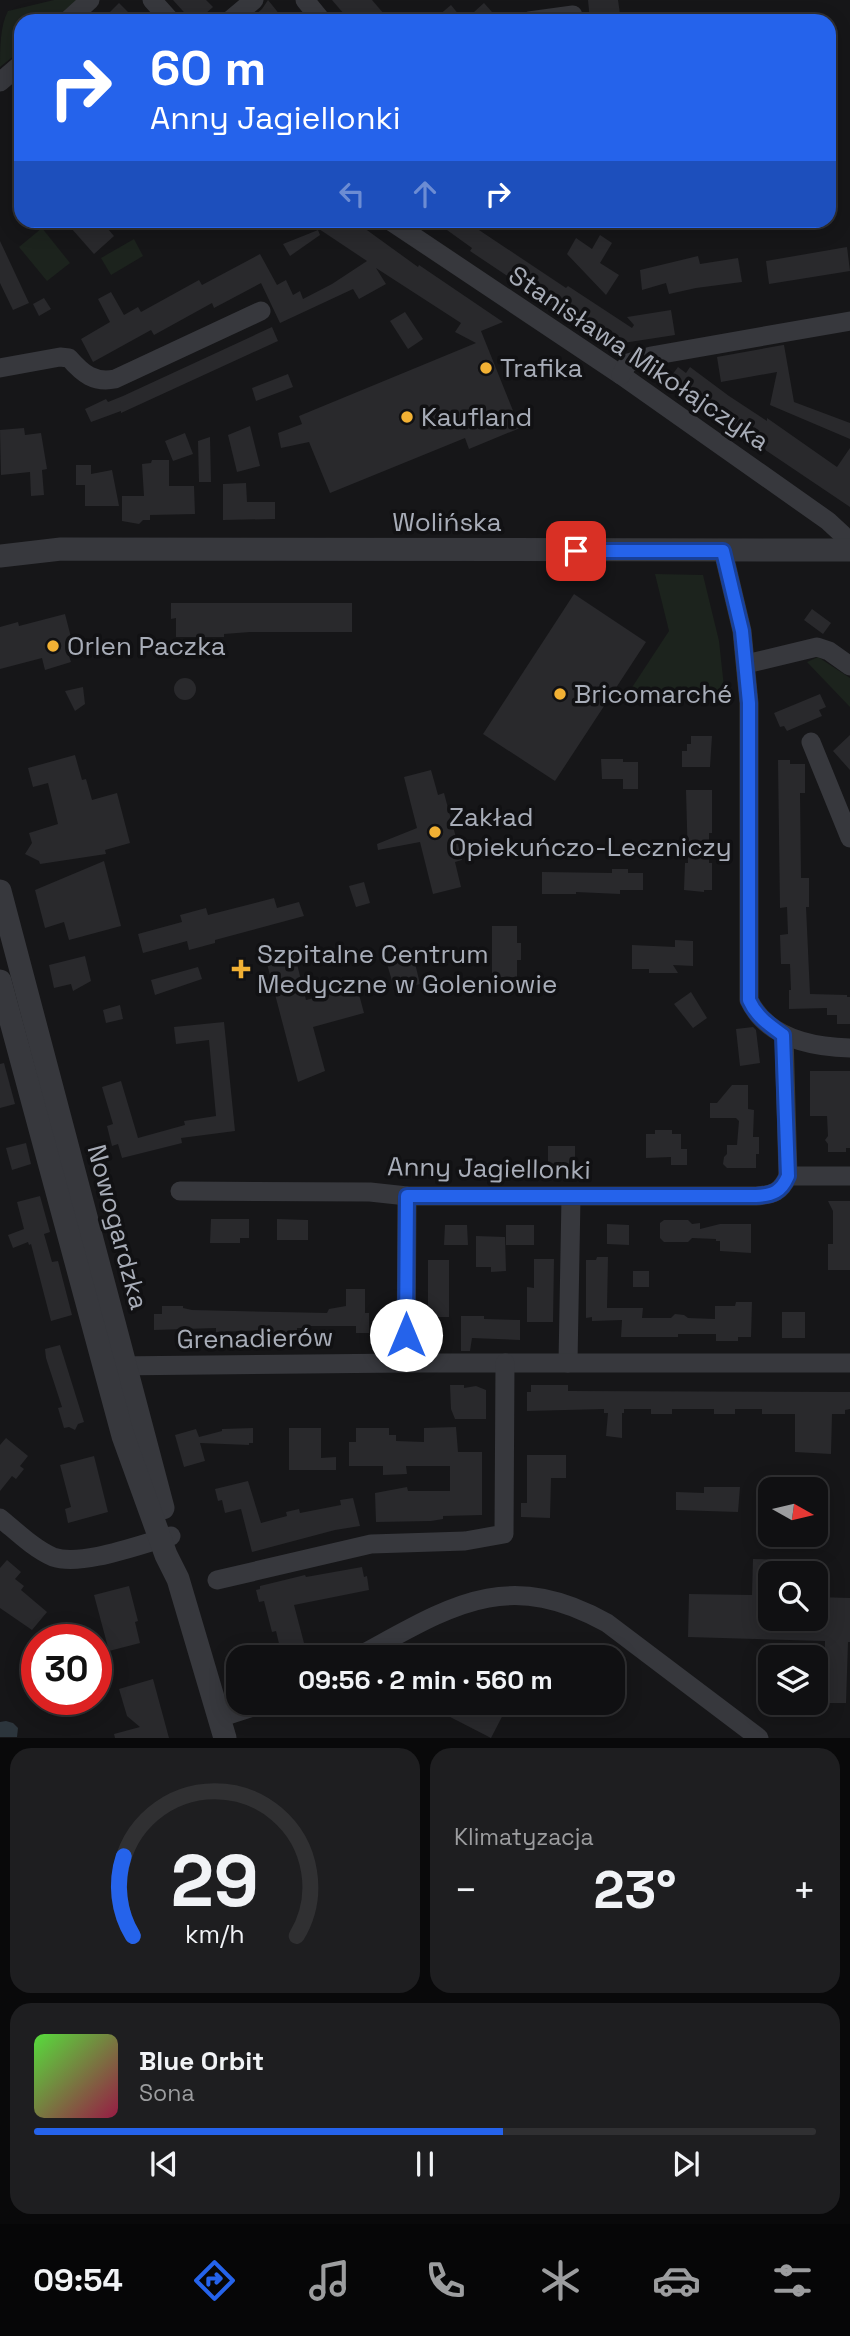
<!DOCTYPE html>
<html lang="pl">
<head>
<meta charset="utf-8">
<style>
	body { margin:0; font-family:"Space Grotesk",sans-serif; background:#1e1e20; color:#f1f3f6; height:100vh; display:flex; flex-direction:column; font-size:26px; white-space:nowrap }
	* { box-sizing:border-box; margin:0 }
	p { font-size:23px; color:#9c9d9f }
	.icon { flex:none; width:38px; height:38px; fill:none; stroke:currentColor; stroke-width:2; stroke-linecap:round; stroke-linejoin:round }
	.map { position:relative; height:1738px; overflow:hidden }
	.drawer { display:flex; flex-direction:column; gap:10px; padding:10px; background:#09090a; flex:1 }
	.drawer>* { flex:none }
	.hud { position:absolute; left:14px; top:14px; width:822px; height:214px; border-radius:21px; box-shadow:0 4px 18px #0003,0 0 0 2px #303032; background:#2563eb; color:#fff; overflow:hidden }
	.needle { width:46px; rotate:98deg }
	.fabs { position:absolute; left:758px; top:1477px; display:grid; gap:14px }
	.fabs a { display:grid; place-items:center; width:70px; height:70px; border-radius:14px; background:#101012; box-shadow:0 4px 18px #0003,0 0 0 2px #303032; font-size:35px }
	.speed { position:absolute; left:21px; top:1624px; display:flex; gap:14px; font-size:35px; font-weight:700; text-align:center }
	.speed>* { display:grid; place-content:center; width:91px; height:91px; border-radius:50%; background:#101012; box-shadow:0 4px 18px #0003,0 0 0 2px #303032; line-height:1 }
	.speed .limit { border:10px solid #d22; background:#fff; color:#111 }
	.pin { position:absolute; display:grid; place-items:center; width:60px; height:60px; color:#fff; margin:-30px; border-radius:14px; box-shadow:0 4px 10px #0006 }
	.me { position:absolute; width:77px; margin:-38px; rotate:0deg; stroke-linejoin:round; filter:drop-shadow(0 0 5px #0008) }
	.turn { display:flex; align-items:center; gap:24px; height:147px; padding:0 21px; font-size:32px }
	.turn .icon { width:91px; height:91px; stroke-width:2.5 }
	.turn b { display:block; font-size:49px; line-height:60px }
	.lanes { display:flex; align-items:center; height:66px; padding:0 21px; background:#0003; justify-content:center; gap:35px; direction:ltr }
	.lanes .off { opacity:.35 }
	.big { font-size:52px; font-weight:700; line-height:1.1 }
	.drawer .widget { flex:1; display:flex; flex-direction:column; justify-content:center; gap:10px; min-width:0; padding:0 24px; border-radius:21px; background:#1e1e20 }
	.drawer .dial { align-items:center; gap:0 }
	.dial svg { height:182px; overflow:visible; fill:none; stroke:#303032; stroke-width:7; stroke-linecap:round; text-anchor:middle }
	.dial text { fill:#f1f3f6; stroke:none }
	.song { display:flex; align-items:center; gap:21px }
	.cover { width:84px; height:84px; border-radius:10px; background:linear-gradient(135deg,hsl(110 70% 55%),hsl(340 70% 35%)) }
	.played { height:7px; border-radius:4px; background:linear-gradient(90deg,#2563eb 60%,#303032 60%) }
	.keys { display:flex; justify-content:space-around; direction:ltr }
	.heat { display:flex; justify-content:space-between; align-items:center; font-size:38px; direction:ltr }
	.drawer .tiles { flex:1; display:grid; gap:10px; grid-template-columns:1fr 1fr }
	.widget:last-child { grid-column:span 2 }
	.trip { position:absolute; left:226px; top:1645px; width:399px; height:70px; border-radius:21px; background:#101012; box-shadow:0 4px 18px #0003,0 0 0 2px #303032; font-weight:700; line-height:70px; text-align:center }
	.tabs { display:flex; height:112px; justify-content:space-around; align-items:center; background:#060607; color:#9c9d9f }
	.tabs .icon { width:49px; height:49px }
	.tabs .on { color:#2563eb }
	.tabs b { font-size:32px; color:#f1f3f6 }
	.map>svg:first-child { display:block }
	.green { fill:#1c231d }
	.water { fill:#2c353c }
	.building { fill:#29292c }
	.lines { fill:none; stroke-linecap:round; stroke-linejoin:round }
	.minor { stroke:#37383d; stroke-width:19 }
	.tertiary { stroke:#37383d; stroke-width:23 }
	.route-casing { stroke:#184099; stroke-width:18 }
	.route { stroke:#2563eb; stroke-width:12 }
	.poi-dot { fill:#f2b134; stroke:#111113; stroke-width:2.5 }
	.labels { text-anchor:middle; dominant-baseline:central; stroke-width:7; stroke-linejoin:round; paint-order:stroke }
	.street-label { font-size:26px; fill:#a8adb8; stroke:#111113 }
	.poi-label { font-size:26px; fill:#a8adb8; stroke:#111113; text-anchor:start }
</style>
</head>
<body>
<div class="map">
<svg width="850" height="1738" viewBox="0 0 850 1738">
	<rect width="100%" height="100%" fill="#161618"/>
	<g class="green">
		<path d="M54 0H81L58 21H21V50L0 67C0 49 0 25 8 11Z"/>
		<polygon points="42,228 70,263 47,281 19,247"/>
		<polygon points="134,239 143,256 111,275 101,258"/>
		<polygon points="655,574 703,575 719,641 725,696 634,699 629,692 669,631"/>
		<polygon points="818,657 850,678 850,707 807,662"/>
	</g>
	<polygon class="water" points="6,1721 13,1723 18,1728 17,1737 0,1737 0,1722"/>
	<g class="building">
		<polygon points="173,0 206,0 213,7 197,21 192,21"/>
		<polygon points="268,0 285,21 248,21 262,9"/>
		<polygon points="332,0 372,0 390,21 350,21"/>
		<polygon points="588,0 618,0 621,21 590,21"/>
		<polygon points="119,3 137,21 101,21"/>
		<polygon points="484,3 500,21 432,21 451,5 464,21"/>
		<polygon points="64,220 100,220 114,236 94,254"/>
		<polygon points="310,220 353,220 418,267 419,265 503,322 481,331 520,428 469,449 465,438 330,493 309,442 281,448 278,433 302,424 299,416 476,343 455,332 461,323 376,268 386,284 359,299 353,289 280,323 261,283 214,308 212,303 154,335 151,330 93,362 81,339 110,322 98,299 111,292 124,315 138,307 141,312 199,280 202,285 260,254 277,285 286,280 293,295 300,291 303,299 332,284 367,261 319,229 321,228"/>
		<polygon points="433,220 476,220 473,226 566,288 568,286 632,328 634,325 627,317 671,310 675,335 610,345 470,251 472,248"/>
		<polygon points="318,230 320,235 290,256 283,244"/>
		<polygon points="600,235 612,243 600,263 619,275 606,295 567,254 576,238 592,249"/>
		<polygon points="0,241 29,303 13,310 0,283"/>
		<polygon points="847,247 850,271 769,284 766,261"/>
		<polygon points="698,256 700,264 738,258 742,282 696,288 669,294 666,283 642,290 640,270"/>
		<polygon points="44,298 51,309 39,316 33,304"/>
		<polygon points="405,312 423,339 408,349 390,321"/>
		<polygon points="272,327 278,341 121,413 121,411 91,422 85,409 106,399 108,402 123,396"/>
		<polygon points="783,345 784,345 794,402 850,423 850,439 770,405 777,372 721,382 717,357"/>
		<polygon points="678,367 686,373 690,367 729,396 767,421 767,418 837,467 850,448 850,507 675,389 678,385 669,379"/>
		<polygon points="288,374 293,387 256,401 252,388"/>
		<polygon points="250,426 260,466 237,472 228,435"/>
		<polygon points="24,428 25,435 41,433 47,469 42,470 44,495 31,496 30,472 1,475 0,430"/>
		<polygon points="185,433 193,454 173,461 165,441"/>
		<polygon points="210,437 211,482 199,482 198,441"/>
		<polygon points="152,460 169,460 169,486 194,486 195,514 150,515 150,520 143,520 139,524 122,521 122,496 144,496 142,464 151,463"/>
		<polygon points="76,465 91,465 91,474 112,470 119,506 85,506 85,485 76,485"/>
		<polygon points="246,483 247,502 275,502 275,519 223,520 223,484"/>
		<polygon points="574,594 646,642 555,781 483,734"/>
		<polygon points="171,603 352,603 352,632 250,632 224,634 224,637 176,637 176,618 171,619"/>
		<polygon points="812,609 831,623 823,634 804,620"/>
		<polygon points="65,614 74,649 67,650 71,662 45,670 42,658 0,669 0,627 18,622 19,626"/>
		<circle cx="185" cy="689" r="11"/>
		<polygon points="83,687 85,704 75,711 65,691"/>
		<polygon points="820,694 826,707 819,710 822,716 787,731 784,726 780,727 774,713"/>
		<polygon points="850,735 850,770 833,751"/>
		<polygon points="691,736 712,736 710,767 682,767 682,751 687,751 687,744 691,744"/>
		<polygon points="75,755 82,780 86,779 92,800 117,793 130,843 105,850 106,854 40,864 39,861 25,854 32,843 29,833 58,824 48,783 33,787 28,768"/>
		<polygon points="601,759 623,759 623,762 638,762 638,789 623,789 623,779 602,779"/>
		<polygon points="778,760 790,760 790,764 805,764 805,793 800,793 801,878 809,878 809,907 806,907 810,994 847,995 847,997 850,997 850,1024 837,1024 837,1015 827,1015 827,1008 789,1009 789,990 791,990 790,964 781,964 780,935 788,934 787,907 780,908"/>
		<polygon points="431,770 438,795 444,793 462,860 455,862 461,887 433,894 420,842 378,850 377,844 417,828 404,777"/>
		<polygon points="686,790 712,790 712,833 709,833 709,863 712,863 712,890 704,890 704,892 684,890 685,863 688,863"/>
		<polygon points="104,861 121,926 69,940 64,922 45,928 35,890"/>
		<polygon points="612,869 628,869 628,873 643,873 643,890 620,890 620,894 576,892 576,894 542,894 542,872 612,873"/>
		<polygon points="364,882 370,903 356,907 349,886"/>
		<polygon points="274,898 277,908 299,902 304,916 215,940 215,943 189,950 187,941 143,953 138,934 182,922 180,915 206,908 208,915"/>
		<polygon points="492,926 517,926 517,943 521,943 521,960 517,960 517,977 492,977"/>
		<polygon points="675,940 693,941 693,966 673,965 678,973 649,973 649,969 632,969 632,945 675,947"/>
		<polygon points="413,955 420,984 395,991 387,964"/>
		<polygon points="85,956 91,981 73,991 71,984 54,988 49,965"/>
		<polygon points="295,956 306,1000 357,987 364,1013 313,1027 325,1071 298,1082 266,960"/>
		<polygon points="198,967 202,979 155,995 151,980"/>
		<polygon points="691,992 707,1018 693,1028 674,1004"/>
		<polygon points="120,1005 123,1019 106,1023 103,1010"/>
		<polygon points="224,1022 235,1131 181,1138 182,1143 122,1158 118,1144 112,1146 107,1126 113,1124 102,1087 121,1081 138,1138 185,1125 184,1121 216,1116 209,1040 176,1044 174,1027"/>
		<polygon points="753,1027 756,1030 760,1063 740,1066 736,1029"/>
		<polygon points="4,1063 15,1104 0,1108 0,1064"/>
		<polygon points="810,1071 850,1071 850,1148 846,1148 846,1152 828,1152 828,1144 825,1140 828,1136 827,1116 810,1116"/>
		<polygon points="732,1085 748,1085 748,1109 754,1110 753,1137 759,1137 759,1154 756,1154 756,1168 727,1168 723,1164 724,1157 727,1154 727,1145 737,1145 739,1121 736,1118 710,1118 710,1103 717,1103"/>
		<polygon points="655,1130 672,1130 672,1134 681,1134 681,1149 687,1149 687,1165 671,1165 671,1157 646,1158 646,1134 655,1134"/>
		<polygon points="26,1143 31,1164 12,1170 6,1148"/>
		<rect x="548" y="1146" width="27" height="20"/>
		<polygon points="40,1196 50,1232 44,1234 52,1262 58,1261 72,1315 51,1321 31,1244 29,1245 28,1242 13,1248 8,1235 24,1229 17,1202"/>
		<polygon points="828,1201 850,1201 850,1270 828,1270 828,1244 833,1244 833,1211"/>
		<polygon points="211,1219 249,1219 249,1238 240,1238 240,1243 210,1243"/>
		<polygon points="277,1219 308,1220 308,1240 277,1240"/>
		<polygon points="664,1220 688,1220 692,1224 700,1223 700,1229 720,1224 751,1224 751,1253 720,1251 720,1241 716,1241 716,1239 692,1238 688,1242 664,1242 660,1238 660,1223"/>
		<polygon points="607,1224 629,1225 629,1245 607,1244"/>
		<polygon points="445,1225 467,1225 468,1245 444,1245"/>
		<rect x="506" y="1225" width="28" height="20"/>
		<polygon points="476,1236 505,1237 506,1271 491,1272 491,1267 476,1267"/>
		<polygon points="597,1257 608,1257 607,1308 643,1308 642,1318 671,1318 675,1314 684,1315 688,1318 715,1319 715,1306 735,1306 736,1302 752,1302 751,1337 738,1337 738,1341 716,1341 716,1334 678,1334 678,1337 621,1337 622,1320 592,1321 592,1317 586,1318 586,1260 596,1260"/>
		<polygon points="534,1259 554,1259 553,1322 527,1322 527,1287 534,1288"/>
		<rect x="428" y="1260" width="21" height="57"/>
		<rect x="633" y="1271" width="16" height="16"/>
		<polygon points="346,1289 365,1289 365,1313 369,1313 369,1333 356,1333 356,1326 311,1326 311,1328 297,1328 297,1333 268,1333 268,1330 216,1332 216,1328 154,1330 154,1314 162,1314 162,1306 183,1306 183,1308 192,1310 327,1313 329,1309 346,1306"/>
		<rect x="782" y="1312" width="23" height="26"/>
		<polygon points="461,1316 484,1316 484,1319 520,1320 520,1340 472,1338 470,1351 461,1351"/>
		<polygon points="60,1345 84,1422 78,1424 75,1430 69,1427 64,1428 58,1408 62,1407 46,1358 45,1349"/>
		<polygon points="450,1385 464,1385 464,1388 476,1386 486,1390 486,1419 455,1419 451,1409"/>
		<polygon points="531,1385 568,1385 568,1391 850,1392 850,1409 845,1410 845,1414 832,1414 831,1454 795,1452 795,1414 762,1414 762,1409 735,1409 735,1414 714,1414 714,1409 672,1409 672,1414 651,1414 651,1409 624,1409 624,1413 622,1413 622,1438 606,1436 608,1413 604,1413 604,1409 527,1411 527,1392 531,1392"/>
		<polygon points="456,1427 458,1452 482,1452 482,1515 443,1516 443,1519 431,1521 376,1522 375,1493 407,1487 408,1491 450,1491 450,1466 406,1466 407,1474 383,1475 383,1466 349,1466 349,1442 356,1442 356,1428 389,1428 389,1435 396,1435 396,1441 424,1442 424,1428"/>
		<polygon points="253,1428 253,1443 249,1443 249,1445 200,1443 205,1461 184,1467 175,1435 196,1429 199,1437 222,1431 222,1429"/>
		<polygon points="289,1428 321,1428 321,1458 336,1457 336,1470 289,1470"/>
		<polygon points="6,1438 28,1456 20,1466 24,1469 16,1479 12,1476 0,1491 0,1445"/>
		<polygon points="527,1455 566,1455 566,1478 551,1478 550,1518 521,1517 521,1503 527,1503"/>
		<polygon points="94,1456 108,1512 68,1523 65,1509 71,1507 60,1465"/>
		<polygon points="248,1481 261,1523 287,1516 286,1512 299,1509 300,1513 341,1505 340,1500 353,1498 360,1526 335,1530 252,1552 241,1509 225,1513 222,1500 218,1501 215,1489"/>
		<polygon points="704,1487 740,1487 738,1512 676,1510 676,1492 704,1493"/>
		<polygon points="753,1559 785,1560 784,1573 770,1573 770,1619 816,1619 816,1597 850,1598 850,1642 848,1642 846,1703 823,1703 825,1641 688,1637 689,1594 752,1595"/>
		<polygon points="7,1560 21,1572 15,1579 24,1586 21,1590 47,1612 32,1630 0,1608 0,1568"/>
		<polygon points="362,1567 364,1577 367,1576 369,1590 294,1605 304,1643 280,1648 276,1631 272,1632 264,1601 259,1602 256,1590 260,1589 260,1586 305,1575 306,1577"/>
		<polygon points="129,1586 138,1621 135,1622 140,1643 109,1651 94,1595"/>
		<polygon points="153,1679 169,1738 115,1738 114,1734 140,1727 127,1716 119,1689"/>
		<polygon points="423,1703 509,1703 491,1738"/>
	</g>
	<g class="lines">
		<g class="minor">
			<polyline points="152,0 171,21"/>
			<polyline points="305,0 322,21"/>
			<polyline points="67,21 90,0"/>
			<polyline points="229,21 254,0"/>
			<polyline points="529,21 573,15 573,21"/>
			<polyline points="0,82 21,64"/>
			<polyline points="389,220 621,375 828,521 842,534 846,550"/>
			<path d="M0 368 60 357 69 358C83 374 94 383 115 379L261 311"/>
			<polyline points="621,375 628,363 651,356 850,321"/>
			<path d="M723 551 742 631 749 703V1000C767 1038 812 1047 850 1048"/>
			<polyline points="746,664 817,647 829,651 850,666"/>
			<polyline points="811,742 850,838"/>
			<polyline points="784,1035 788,1176"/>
			<path d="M180 1191 370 1192 407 1196H756C773 1195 781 1192 788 1176H850"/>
			<polyline points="406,1363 407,1196"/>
			<polyline points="568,1363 571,1197"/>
			<polyline points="113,1366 406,1363 850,1363"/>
			<path d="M0 1518C16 1531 34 1549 53 1557 82 1567 141 1544 171 1536"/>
			<polyline points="217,1580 371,1544 465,1541 504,1534 505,1363"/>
			<path d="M357 1657C448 1608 505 1566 607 1623L759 1738"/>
			<polyline points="219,1718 265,1703"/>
		</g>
		<g class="tertiary">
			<polyline points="0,556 61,549 850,550"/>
			<polyline points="0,891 163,1508"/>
			<polyline points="0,981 123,1436 166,1555 178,1579 225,1738"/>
		</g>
	</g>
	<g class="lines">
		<defs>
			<path id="route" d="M406 1335 407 1196H756C773 1195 781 1192 788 1176L783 1035C769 1025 756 1016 749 1000V703L742 631 723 551H576"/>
		</defs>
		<use href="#route" class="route-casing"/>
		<use href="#route" class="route"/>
	</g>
	<g class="poi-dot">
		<circle cx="486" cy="368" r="7"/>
		<circle cx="407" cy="417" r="7"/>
		<circle cx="53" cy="646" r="7"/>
		<circle cx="560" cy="694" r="7"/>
		<circle cx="435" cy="832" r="7"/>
		<path d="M237.5 958.5h7v7h7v7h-7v7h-7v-7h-7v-7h7z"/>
	</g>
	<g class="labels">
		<g class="street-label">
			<text transform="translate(639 358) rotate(34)">Stanisława Mikołajczyka</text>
			<text x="447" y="522">Wolińska</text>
			<text transform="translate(489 1168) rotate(1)">Anny Jagiellonki</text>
			<text transform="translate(118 1227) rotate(75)">Nowogardzka</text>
			<text transform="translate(255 1338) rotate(-1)">Grenadierów</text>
		</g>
		<g class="poi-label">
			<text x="500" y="368">Trafika</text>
			<text x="421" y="417">Kaufland</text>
			<text x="67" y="646">Orlen Paczka</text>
			<text x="574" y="694">Bricomarché</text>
			<text x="449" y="817">Zakład<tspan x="449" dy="30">Opiekuńczo-Leczniczy</tspan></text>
			<text x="257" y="954">Szpitalne Centrum<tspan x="257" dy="30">Medyczne w Goleniowie</tspan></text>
		</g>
	</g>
</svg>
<div class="fabs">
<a><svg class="needle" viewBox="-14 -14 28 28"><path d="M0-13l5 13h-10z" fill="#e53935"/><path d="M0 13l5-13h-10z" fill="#9c9d9f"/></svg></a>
<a><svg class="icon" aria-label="search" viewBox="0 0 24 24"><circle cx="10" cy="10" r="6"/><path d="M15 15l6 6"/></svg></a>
<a><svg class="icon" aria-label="layers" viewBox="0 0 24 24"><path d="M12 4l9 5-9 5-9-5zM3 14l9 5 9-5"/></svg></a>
</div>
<div class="speed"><div class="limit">30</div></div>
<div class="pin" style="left:576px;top:551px;background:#d93025"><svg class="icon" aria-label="arrive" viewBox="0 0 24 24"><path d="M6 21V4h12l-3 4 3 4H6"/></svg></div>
<svg class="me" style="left:406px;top:1335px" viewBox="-20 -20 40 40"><circle r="19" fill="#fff"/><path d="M0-13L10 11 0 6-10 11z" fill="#2563eb"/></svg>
<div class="trip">09:56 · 2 min · 560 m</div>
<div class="hud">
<div class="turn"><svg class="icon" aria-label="right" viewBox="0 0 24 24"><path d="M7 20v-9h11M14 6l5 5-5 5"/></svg><div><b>60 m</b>Anny Jagiellonki</div></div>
<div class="lanes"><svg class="icon off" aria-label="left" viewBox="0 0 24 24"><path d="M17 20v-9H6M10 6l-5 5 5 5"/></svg><svg class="icon off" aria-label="ahead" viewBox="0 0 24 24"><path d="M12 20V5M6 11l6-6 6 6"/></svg><svg class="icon" aria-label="right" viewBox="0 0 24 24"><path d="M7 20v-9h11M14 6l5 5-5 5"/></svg></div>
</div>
</div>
<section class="drawer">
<div class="tiles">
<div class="widget dial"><svg viewBox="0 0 100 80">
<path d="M14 69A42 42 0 1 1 86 69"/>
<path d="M14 69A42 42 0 0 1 10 34" stroke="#2563eb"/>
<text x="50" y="56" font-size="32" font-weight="700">29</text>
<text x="50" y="72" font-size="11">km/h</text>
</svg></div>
<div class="widget"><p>Klimatyzacja</p>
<div class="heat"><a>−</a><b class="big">23°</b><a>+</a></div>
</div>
<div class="widget">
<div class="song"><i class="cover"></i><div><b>Blue Orbit</b><p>Sona</p></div></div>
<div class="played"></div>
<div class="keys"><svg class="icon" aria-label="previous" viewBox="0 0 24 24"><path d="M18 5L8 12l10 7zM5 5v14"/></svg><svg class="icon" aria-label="pause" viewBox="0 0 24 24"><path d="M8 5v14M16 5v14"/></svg><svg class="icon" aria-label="next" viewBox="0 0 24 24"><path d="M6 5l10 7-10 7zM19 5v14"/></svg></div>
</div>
</div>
</section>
<nav class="tabs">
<b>09:54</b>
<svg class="icon on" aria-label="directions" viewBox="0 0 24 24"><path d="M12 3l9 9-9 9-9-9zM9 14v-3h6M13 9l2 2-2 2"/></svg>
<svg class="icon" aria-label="music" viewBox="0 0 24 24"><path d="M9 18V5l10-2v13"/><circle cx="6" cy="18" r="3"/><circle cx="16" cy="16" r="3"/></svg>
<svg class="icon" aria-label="phone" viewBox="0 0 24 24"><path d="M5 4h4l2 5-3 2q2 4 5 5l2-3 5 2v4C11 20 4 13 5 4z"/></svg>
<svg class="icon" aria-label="climate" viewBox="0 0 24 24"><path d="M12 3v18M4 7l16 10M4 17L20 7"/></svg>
<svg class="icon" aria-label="car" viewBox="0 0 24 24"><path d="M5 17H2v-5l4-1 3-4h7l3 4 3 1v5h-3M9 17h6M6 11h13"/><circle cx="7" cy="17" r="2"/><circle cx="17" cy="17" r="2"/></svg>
<svg class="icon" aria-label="filters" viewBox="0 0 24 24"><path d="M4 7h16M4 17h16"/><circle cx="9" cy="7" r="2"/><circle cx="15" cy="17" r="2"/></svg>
</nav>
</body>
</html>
